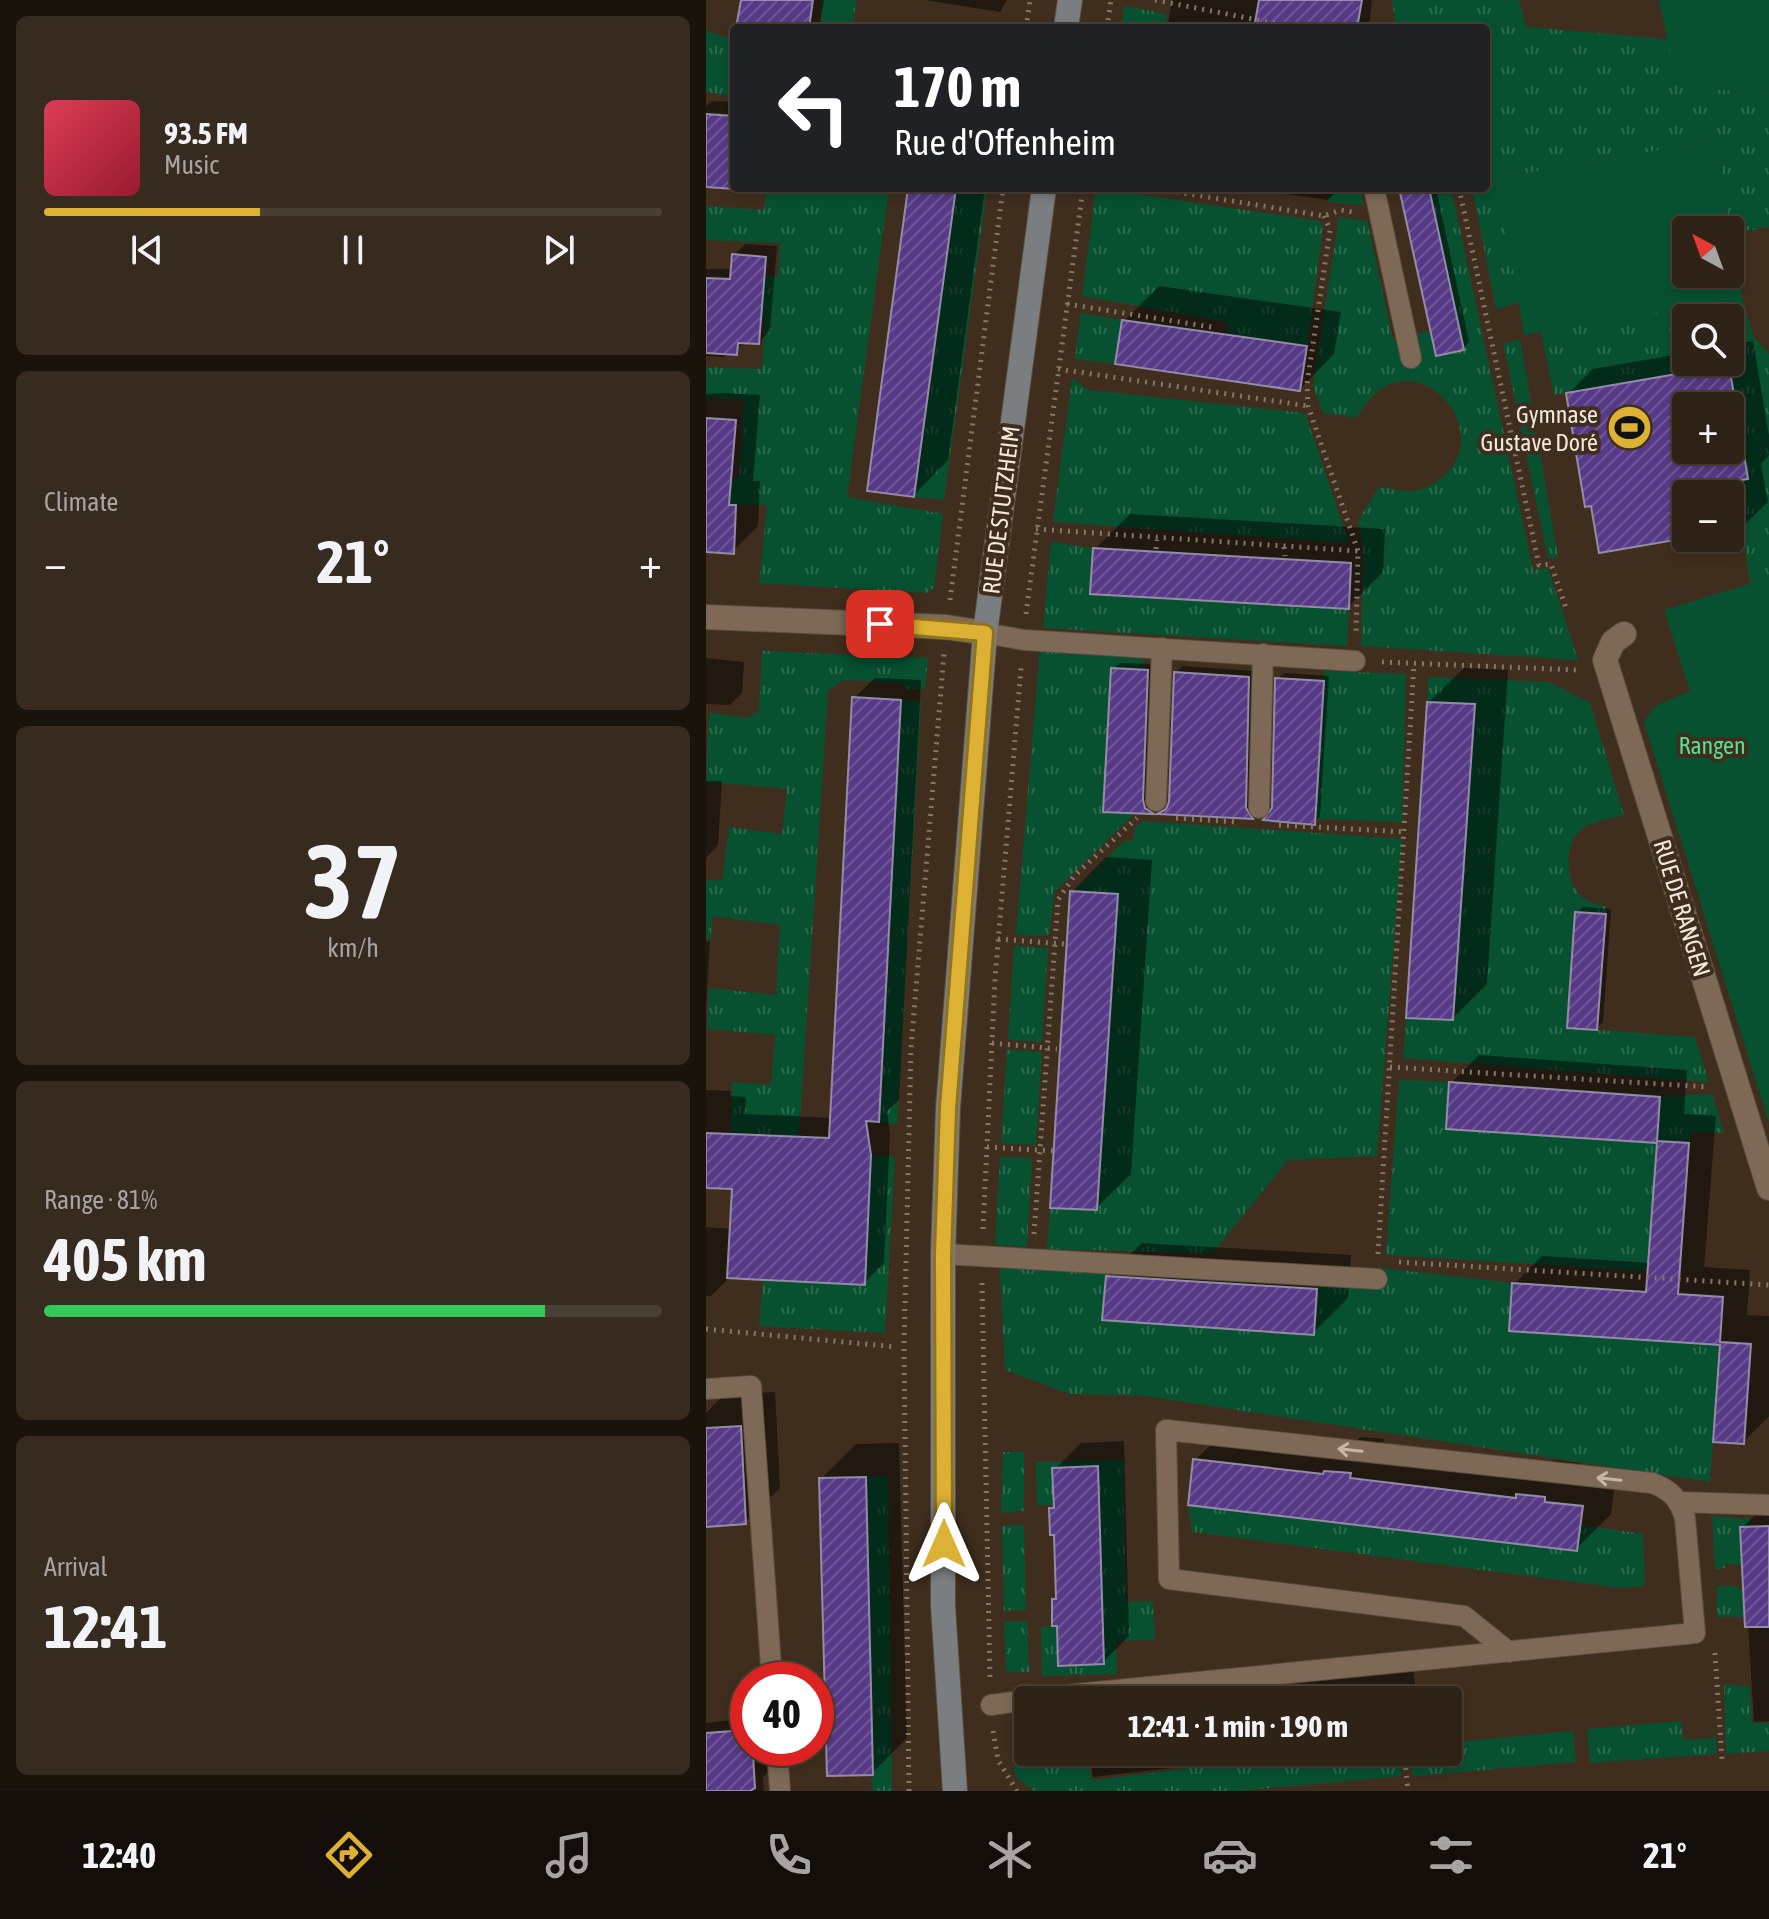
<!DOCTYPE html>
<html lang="en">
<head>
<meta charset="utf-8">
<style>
	body { margin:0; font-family:"Asap Condensed",sans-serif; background:#372a1f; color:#f1f3f6; height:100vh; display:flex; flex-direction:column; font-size:30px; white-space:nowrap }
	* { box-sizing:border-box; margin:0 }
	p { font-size:26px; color:#a7a4a1 }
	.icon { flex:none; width:44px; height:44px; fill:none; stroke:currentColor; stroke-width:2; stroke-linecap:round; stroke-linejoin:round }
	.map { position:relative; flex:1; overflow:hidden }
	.side { display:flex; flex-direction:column; gap:16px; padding:16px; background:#1a130c; width:706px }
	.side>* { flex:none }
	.hud { position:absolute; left:24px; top:24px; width:760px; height:168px; border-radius:8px; box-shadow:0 4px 12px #0003,0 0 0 2px #4a3f35; background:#202124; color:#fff; overflow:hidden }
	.needle { width:52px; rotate:319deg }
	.tools { position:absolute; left:966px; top:216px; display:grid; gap:16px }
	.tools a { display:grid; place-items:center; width:72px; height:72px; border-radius:8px; background:#2f2216; box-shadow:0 4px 12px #0003,0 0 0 2px #4a3f35; font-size:40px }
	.speed { position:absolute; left:24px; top:1662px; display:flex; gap:16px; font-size:40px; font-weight:700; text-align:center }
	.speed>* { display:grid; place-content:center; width:104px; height:104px; border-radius:50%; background:#2f2216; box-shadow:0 4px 12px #0003,0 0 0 2px #4a3f35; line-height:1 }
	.speed .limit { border:12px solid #d22; background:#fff; color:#111 }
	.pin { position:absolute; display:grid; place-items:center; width:68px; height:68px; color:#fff; margin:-34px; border-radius:16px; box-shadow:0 4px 12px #0006 }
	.me { position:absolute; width:88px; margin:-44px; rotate:0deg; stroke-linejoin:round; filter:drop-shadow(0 0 6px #0008) }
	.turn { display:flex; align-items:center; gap:28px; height:168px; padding:0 32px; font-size:36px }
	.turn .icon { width:104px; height:104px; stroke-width:2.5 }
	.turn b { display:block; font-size:56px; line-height:68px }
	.big { font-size:60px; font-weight:700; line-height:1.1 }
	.side .card { flex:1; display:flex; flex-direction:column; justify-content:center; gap:12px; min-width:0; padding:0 28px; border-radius:12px; background:#372a1f }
	.side .dial { align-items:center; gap:0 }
	.dial b { font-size:104px; line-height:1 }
	.song { display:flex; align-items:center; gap:24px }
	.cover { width:96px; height:96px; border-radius:12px; background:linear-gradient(135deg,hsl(350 70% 55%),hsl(350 70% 35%)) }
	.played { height:8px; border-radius:4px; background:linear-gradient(90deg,#ddb133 35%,#4a3f35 35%) }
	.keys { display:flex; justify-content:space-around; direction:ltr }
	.heat { display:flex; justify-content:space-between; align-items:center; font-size:44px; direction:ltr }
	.charge { height:12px; border-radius:6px; background:linear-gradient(90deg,#34c759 81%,#4a3f35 0) }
	.trip { position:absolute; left:308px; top:1686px; width:448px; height:80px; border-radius:8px; background:#2f2216; box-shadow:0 4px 12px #0003,0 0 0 2px #4a3f35; font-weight:700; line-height:80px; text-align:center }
	.tabs { display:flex; height:128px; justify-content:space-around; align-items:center; background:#130e09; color:#a7a4a1 }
	.tabs .icon { width:56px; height:56px }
	.tabs .on { color:#ddb133 }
	.tabs b { font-size:36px; color:#f1f3f6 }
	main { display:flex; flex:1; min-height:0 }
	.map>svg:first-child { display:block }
	.grass { fill:url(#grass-tufts); fill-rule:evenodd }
	.garden { fill:#075131; fill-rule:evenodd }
	.shadow { fill:#0007; fill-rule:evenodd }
	.building { fill:url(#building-hatch); stroke:#948ca6; stroke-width:2; fill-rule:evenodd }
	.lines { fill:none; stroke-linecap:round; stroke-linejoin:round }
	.lane-casing { stroke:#5b4d3d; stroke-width:22 }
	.street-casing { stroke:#5b4d3d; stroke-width:26 }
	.secondary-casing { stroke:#5b4d3d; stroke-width:26 }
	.path { stroke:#857768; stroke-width:5; stroke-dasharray:2 6; stroke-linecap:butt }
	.lane { stroke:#7d6956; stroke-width:20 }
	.street { stroke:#7d6956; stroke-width:24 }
	.secondary { stroke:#7a7e81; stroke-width:24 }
	.oneway { stroke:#c4b5a7 }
	.route-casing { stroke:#907321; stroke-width:20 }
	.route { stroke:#ddb133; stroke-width:14 }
	.labels { text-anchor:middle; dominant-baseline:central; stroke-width:8; stroke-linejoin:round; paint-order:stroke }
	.poi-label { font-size:24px; fill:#f3e8dd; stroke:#3f2e1d; text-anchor:end }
	.street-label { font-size:24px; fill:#f3e8dd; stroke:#3f2e1d }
	.park-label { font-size:24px; fill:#57de99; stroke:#3f2e1d }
</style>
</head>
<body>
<main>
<section class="side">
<div class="card">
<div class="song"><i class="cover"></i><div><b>93.5 FM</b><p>Music</p></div></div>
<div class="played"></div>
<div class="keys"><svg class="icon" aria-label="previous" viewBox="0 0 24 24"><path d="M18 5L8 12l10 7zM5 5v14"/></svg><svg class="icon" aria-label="pause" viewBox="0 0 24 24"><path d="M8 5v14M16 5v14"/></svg><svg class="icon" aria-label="next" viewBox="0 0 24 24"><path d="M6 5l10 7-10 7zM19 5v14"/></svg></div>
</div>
<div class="card"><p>Climate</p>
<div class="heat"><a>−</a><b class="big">21°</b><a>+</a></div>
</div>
<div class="card dial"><b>37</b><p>km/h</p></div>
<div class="card"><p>Range · 81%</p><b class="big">405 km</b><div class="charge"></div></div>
<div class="card"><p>Arrival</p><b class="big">12:41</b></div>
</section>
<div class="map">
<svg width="1063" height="1791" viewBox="0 0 1063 1791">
	<defs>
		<pattern id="grass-tufts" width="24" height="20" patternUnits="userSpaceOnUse" patternTransform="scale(2)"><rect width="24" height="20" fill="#075131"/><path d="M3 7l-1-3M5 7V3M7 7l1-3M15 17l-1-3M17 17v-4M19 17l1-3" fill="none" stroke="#2c6a4e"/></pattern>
		<pattern id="building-hatch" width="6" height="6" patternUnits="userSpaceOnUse" patternTransform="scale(2)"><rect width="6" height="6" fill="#573a87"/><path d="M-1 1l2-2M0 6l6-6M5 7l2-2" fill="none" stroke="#705698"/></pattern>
	</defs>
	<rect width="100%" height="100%" fill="#3f2e1d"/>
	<g class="grass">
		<polygon points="116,0 151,0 146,28 115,28"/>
		<polygon points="686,0 813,0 820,27 962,39 972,86 1063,94 1063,227 1025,233 1009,141 792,178 813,303 790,309 766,188 780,188 780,28 690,28"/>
		<polygon points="418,6 461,14 459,28 415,28"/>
		<polygon points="0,31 28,40 28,96 0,92"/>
		<polygon points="61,188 183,188 141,497 237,514 228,587 221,593 53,583 61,505 0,504 0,477 33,479 38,400 0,397 0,367 56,369 59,322 45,321 48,276 72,277 74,243 0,240 0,206 58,210"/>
		<polygon points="250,188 281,188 238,500 208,497"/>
		<polygon points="390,188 613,221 617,227 601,346 521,335 521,322 376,296"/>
		<polygon points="624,188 654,188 658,205 622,202"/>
		<path d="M723 188H745L827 570 842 568 872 660 655 646 657 547 652 521 673 487C683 488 694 491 704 491 717 491 728 484 737 476 795 429 700 326 651 418L617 413 607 385 633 217 661 221 687 340 724 331 730 356 757 350Z"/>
		<path d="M1036 298 1047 336 1063 354V578L1044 584 1030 481 1042 479 1023 365 848 395 835 332ZM980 318H1024V362H980Z"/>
		<polygon points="375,313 416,320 409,364 369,359"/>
		<polygon points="814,340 852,557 842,559 797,343"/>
		<polygon points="366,378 382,390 599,413 643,543 347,522"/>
		<polygon points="345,542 387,548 384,594 643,609 641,646 337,628"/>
		<polygon points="334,649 438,654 436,670 405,669 397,812 428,814 349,891 343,936 310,935"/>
		<polygon points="56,651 222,658 219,689 200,689 194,683 137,680 122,691 93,1137 62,1194 24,1191 26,1082 65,1085 69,1035 1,1029 3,988 70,995 74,925 6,916 5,939 0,938 0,880 16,880 23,827 76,834 81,789 0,782 3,713 43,718 53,710"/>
		<polygon points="618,671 700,674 696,822 609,819"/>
		<path d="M722 677 843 682 884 703 918 815C905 819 887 821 876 829 858 842 859 877 872 893 878 902 890 904 900 906V914L869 913 861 1028 989 1037 1003 1082 697 1058 700 1018 747 1020 768 705 721 702Z"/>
		<polygon points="195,700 215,701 191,1124 173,1122"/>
		<polygon points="437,821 696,839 671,1156 582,1160 507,1253 341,1249 344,1208 391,1210 412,895 368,891 417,842 427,840 429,827"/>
		<polygon points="308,946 342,948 336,1042 302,1040"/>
		<polygon points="301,1050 336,1052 330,1145 295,1143"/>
		<polygon points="693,1080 743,1082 740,1129 951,1143 941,1271 680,1255"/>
		<polygon points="1006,1094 1018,1133 984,1132 983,1143 951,1141 954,1097"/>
		<polygon points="165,1155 189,1157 179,1333 53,1326 57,1280 159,1285"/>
		<polygon points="294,1157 326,1158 321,1247 289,1245"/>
		<polygon points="294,1268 400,1273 397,1320 607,1335 611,1287 675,1286 676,1268 806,1283 804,1331 1014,1345 1004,1482 439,1396 364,1394 299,1370"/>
		<polygon points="297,1452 318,1452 318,1511 295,1513"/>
		<polygon points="417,1460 420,1602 447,1601 449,1640 410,1641 411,1674 336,1676 335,1627 351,1626 353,1666 398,1664 392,1467 347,1468 348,1505 331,1505 330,1462"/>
		<polygon points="182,1476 186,1787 186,1791 166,1791 160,1477"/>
		<polygon points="482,1505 874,1525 937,1534 939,1586 914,1588 486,1532"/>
		<polygon points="1006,1516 1043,1519 1046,1527 1035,1528 1036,1565 1019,1564 1019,1568 1009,1569"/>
		<polygon points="318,1525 320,1610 298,1611 296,1526"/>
		<polygon points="1011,1586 1032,1586 1033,1590 1038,1590 1040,1617 1011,1617"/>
		<polygon points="321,1621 323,1672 300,1672 298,1622"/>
		<polygon points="1018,1684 1044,1687 1046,1723 1063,1723 1063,1751 1020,1754"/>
		<polygon points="613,1690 613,1700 548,1700 548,1698"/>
		<polygon points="975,1721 977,1740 1010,1738 1011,1754 884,1763 881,1729"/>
		<polygon points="867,1731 870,1762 706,1776 706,1763 729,1760 729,1752 742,1752 742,1743"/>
		<polygon points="322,1751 382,1752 386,1780 623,1752 693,1752 695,1776 534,1791 328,1791 310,1777 306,1755"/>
	</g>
	<g class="garden">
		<polygon points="953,0 1063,0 1063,94 972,86"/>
		<path d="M1009 141 1036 298 818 335 792 178ZM980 230H1024V274H980Z"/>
		<polygon points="1063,578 1063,1123 938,722 948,707 984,691 958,610"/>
	</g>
	<g class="shadow">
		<polygon points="37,0 118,0 113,28 32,28"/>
		<polygon points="219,0 301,0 294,12"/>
		<polygon points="466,0 666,0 663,28 461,28"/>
		<polygon points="6,101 28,102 28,186 0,185 0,106"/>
		<polygon points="204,188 279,188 242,460 208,495"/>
		<polygon points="537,188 634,188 622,200"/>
		<polygon points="695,188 730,188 763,342 757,348"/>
		<polygon points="39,244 71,246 64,331 53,342 41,342 18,357 0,356 0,269 26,269 28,255"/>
		<polygon points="453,286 635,312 628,354 594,389 418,321"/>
		<path d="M1047 341 1063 436V455L1055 464 1062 502 1037 526 1024 529V494H980L862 394 887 369 980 353V362H1024V345ZM980 406H1024V450H980Z"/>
		<polygon points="17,393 54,395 47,481 54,481 52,526 27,551 0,550 0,394"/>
		<polygon points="424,514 679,529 677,572 642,607 389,549"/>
		<polygon points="0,658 38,662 36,693 24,705 0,704"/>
		<polygon points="414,663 448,664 452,806 447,812 399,810 407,669"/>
		<polygon points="477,666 549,671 552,811 546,817 455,812 464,806 470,672"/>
		<polygon points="758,668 802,670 781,984 747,1018 723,702"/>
		<polygon points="578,673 623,676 614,816 608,823 571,679"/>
		<polygon points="169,678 215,680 193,1100 181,1111 184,1134 178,1263 158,1283 25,1276 5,1296 0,1296 0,1227 26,1229 28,1188 0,1185 0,1090 25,1091 24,1096 40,1097 39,1114 126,1118 148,698"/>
		<polygon points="0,781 16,781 12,845 0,858"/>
		<polygon points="400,857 446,860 425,1174 390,1208 366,892"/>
		<polygon points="877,907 905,909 897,1022 891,1028 871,913"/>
		<polygon points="0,941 4,941 0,1006"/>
		<polygon points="773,1055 981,1070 978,1114 1010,1116 998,1267 1044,1270 1041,1315 1063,1316 1063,1416 1037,1442 1016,1343 808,1284 836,1256 944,1263 953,1141 742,1127 745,1083"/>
		<polygon points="436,1243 645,1255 642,1298 607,1333 401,1277"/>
		<polygon points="69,1392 74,1488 39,1522 0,1525 0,1413 18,1395"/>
		<polygon points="524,1426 651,1440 654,1437 678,1439 677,1444 843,1464 847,1460 873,1463 872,1468 910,1472 905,1514 870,1549 489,1460"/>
		<polygon points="418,1441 423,1636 397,1662 353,1624 348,1600 352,1595 350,1533 345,1509 350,1504 349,1469 375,1443"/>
		<polygon points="193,1443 201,1738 166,1773 115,1479 150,1444"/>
		<polygon points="1063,1501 1063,1721 1048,1722 1036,1528"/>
		<polygon points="707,1667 711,1700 419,1700"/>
		<polygon points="42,1718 42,1748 61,1748 62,1772 57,1777 58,1791 0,1791 0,1723"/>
		<polygon points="384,1752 606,1752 387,1777"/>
	</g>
	<g class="building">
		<polygon points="35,0 107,0 103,28 30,28"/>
		<polygon points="553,0 656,0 651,28 548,28"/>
		<polygon points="0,114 28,116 28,189 0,187"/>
		<polygon points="202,188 250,188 208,497 161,491"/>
		<polygon points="693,188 723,188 758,350 730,356"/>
		<polygon points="26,254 60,257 53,344 32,343 31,355 0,353 0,278 24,279"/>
		<polygon points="416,320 601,346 594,391 409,364"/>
		<path d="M1023 365 1042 479 1030 481 1038 528 1024 531V494H980L981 538 893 553 885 506 879 507 860 393ZM980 406H1024V450H980Z"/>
		<polygon points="0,418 30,420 23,505 30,505 28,554 0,552"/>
		<polygon points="387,548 645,563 643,609 384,594"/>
		<polygon points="405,668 442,670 437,800 439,808 448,814 397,812"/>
		<polygon points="468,672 543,677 540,808 547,819 451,814 460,809 463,802"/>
		<polygon points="569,678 618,681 609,825 557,820 566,808"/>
		<polygon points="146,697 195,700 173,1122 160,1121 165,1155 159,1285 21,1278 26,1189 0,1188 0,1133 123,1138"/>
		<polygon points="721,702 769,704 747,1020 700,1018"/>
		<polygon points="364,891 412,894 391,1210 344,1208"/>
		<polygon points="869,912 900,914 891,1030 861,1028"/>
		<polygon points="743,1082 954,1097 951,1141 983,1143 972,1294 1017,1297 1014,1342 1045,1344 1038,1444 1007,1442 1014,1345 803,1331 806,1283 940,1292 951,1143 740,1129"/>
		<polygon points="400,1276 611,1289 608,1335 396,1320"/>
		<polygon points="35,1426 40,1524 0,1527 0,1428"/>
		<polygon points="487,1459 617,1474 618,1471 645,1473 644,1478 810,1498 810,1494 839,1497 839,1502 877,1506 871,1551 482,1505"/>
		<polygon points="392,1466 398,1664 352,1666 351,1626 346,1626 346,1599 350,1599 348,1535 344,1535 343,1508 348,1508 346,1468"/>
		<polygon points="160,1477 167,1775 121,1776 113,1478"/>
		<polygon points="1063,1526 1063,1627 1039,1627 1034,1527"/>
		<polygon points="39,1730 41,1754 47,1754 49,1788 44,1791 0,1791 0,1733"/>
	</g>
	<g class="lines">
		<defs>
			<g id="lane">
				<polyline points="668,188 705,358"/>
				<polyline points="279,633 318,640 649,661"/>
				<polyline points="450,801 456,648"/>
				<polyline points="553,808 557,654"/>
				<polyline points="237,1254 671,1279"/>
				<polyline points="0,1389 45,1386 66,1680"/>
				<polyline points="974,1502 1063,1505"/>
				<path d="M285 1705 350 1696 989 1633 979 1518C973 1499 965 1490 946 1483L460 1430 463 1579 758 1616 803 1652"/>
				<polyline points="71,1748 74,1791"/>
			</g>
			<g id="street">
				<polyline points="0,617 240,627 279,633"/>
				<polyline points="918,634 907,642 899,660 1063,1188"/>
			</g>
			<g id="secondary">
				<polyline points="360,28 364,0"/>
				<polyline points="249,1791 237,1606 237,1254 242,1108 279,633 338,188"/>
			</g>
		</defs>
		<use href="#lane" class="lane-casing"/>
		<use href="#street" class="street-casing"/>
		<use href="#secondary" class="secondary-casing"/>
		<g class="path">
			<polyline points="449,0 593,28"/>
			<polyline points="320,28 324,0"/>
			<polyline points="401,28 405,0"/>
			<polyline points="447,188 618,216 635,210 646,212"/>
			<polyline points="753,188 833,565 845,564 861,611"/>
			<polyline points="618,216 624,230 601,384 602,406 652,551 650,634"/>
			<polyline points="361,304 511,328"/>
			<polyline points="352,369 602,406"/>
			<polyline points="330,529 652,551"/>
			<polyline points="578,547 579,556"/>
			<polyline points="450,549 451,540"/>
			<polyline points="244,600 297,188"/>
			<polyline points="320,614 377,188"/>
			<polyline points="676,662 870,670"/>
			<polyline points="470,818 531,822"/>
			<polyline points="573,825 700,832"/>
			<polyline points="292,939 358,944"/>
			<polyline points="286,1043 351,1049"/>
			<polyline points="684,1067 1003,1087"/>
			<polyline points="281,1147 348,1151"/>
			<polyline points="277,1229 289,979 315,668"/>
			<polyline points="328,1234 352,900 368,876 431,818"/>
			<polyline points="672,1254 708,664"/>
			<polyline points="693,1262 1063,1285"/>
			<polyline points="276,1283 284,1677"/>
			<polyline points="0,1329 190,1347"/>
			<polyline points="1009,1653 1016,1759"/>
			<polyline points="287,1731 292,1760 311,1791"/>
			<polyline points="698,1752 702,1791"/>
			<polyline points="203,1791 198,1347 205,1048 238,654"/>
		</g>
		<use href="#lane" class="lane"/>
		<use href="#street" class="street"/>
		<use href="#secondary" class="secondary"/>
	</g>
	<defs><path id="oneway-shaft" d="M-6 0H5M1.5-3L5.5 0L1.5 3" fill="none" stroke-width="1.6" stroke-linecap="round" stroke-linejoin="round" transform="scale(2)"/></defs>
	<g class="oneway">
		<use href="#oneway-shaft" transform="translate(644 1450) rotate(-174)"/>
		<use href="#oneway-shaft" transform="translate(903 1479) rotate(-174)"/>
	</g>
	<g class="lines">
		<defs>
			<polyline id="route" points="174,624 279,633 242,1108 237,1254 238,1544"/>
		</defs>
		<use href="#route" class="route-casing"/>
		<use href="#route" class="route"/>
	</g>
	<defs>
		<symbol id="stadium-disc" viewBox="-11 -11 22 22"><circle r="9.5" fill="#ddb133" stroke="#3f2e1d"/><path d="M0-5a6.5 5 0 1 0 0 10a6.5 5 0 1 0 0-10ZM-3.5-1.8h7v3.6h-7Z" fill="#111"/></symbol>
	</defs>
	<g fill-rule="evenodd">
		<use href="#stadium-disc" x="898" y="402" width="51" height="51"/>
	</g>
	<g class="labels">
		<g class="poi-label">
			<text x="892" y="414">Gymnase<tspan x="892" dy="28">Gustave Doré</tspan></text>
		</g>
		<g class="street-label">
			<text transform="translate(295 510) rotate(-83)">RUE DE STUTZHEIM</text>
			<text transform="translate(976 908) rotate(73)">RUE DE RANGEN</text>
		</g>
		<g class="park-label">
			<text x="1006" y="745">Rangen</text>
		</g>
	</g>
</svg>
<div class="tools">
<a><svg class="needle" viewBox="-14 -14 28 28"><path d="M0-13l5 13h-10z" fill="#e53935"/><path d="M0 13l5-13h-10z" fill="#a7a4a1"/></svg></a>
<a><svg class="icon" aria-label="search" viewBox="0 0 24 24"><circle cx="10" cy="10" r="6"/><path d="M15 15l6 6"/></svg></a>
<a>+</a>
<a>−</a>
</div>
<div class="speed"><div class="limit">40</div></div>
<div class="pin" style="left:174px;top:624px;background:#d93025"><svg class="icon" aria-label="arrive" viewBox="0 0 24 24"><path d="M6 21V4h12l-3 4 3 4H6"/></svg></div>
<svg class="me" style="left:238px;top:1544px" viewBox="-20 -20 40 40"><path d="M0-17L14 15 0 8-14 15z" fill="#ddb133" stroke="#fff" stroke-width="4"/></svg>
<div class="trip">12:41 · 1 min · 190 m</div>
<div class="hud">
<div class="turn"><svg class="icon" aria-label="left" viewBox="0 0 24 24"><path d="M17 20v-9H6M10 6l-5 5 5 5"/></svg><div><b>170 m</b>Rue d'Offenheim</div></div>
</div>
</div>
</main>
<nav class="tabs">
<b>12:40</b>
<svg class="icon on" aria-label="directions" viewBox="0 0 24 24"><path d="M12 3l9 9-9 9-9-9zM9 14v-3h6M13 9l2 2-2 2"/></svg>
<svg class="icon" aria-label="music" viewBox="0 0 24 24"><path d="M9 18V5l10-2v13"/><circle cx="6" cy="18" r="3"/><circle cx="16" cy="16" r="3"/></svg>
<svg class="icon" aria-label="phone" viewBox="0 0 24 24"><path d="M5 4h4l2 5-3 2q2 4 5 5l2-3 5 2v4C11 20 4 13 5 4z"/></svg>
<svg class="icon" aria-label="climate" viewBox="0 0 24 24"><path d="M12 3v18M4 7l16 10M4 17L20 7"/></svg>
<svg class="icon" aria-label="car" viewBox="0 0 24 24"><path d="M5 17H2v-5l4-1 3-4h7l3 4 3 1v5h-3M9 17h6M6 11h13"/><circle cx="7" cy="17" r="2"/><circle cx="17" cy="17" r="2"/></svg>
<svg class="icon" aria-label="filters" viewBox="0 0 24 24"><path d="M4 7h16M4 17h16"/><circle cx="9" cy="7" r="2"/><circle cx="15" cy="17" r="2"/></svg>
<b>21°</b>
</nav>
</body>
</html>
